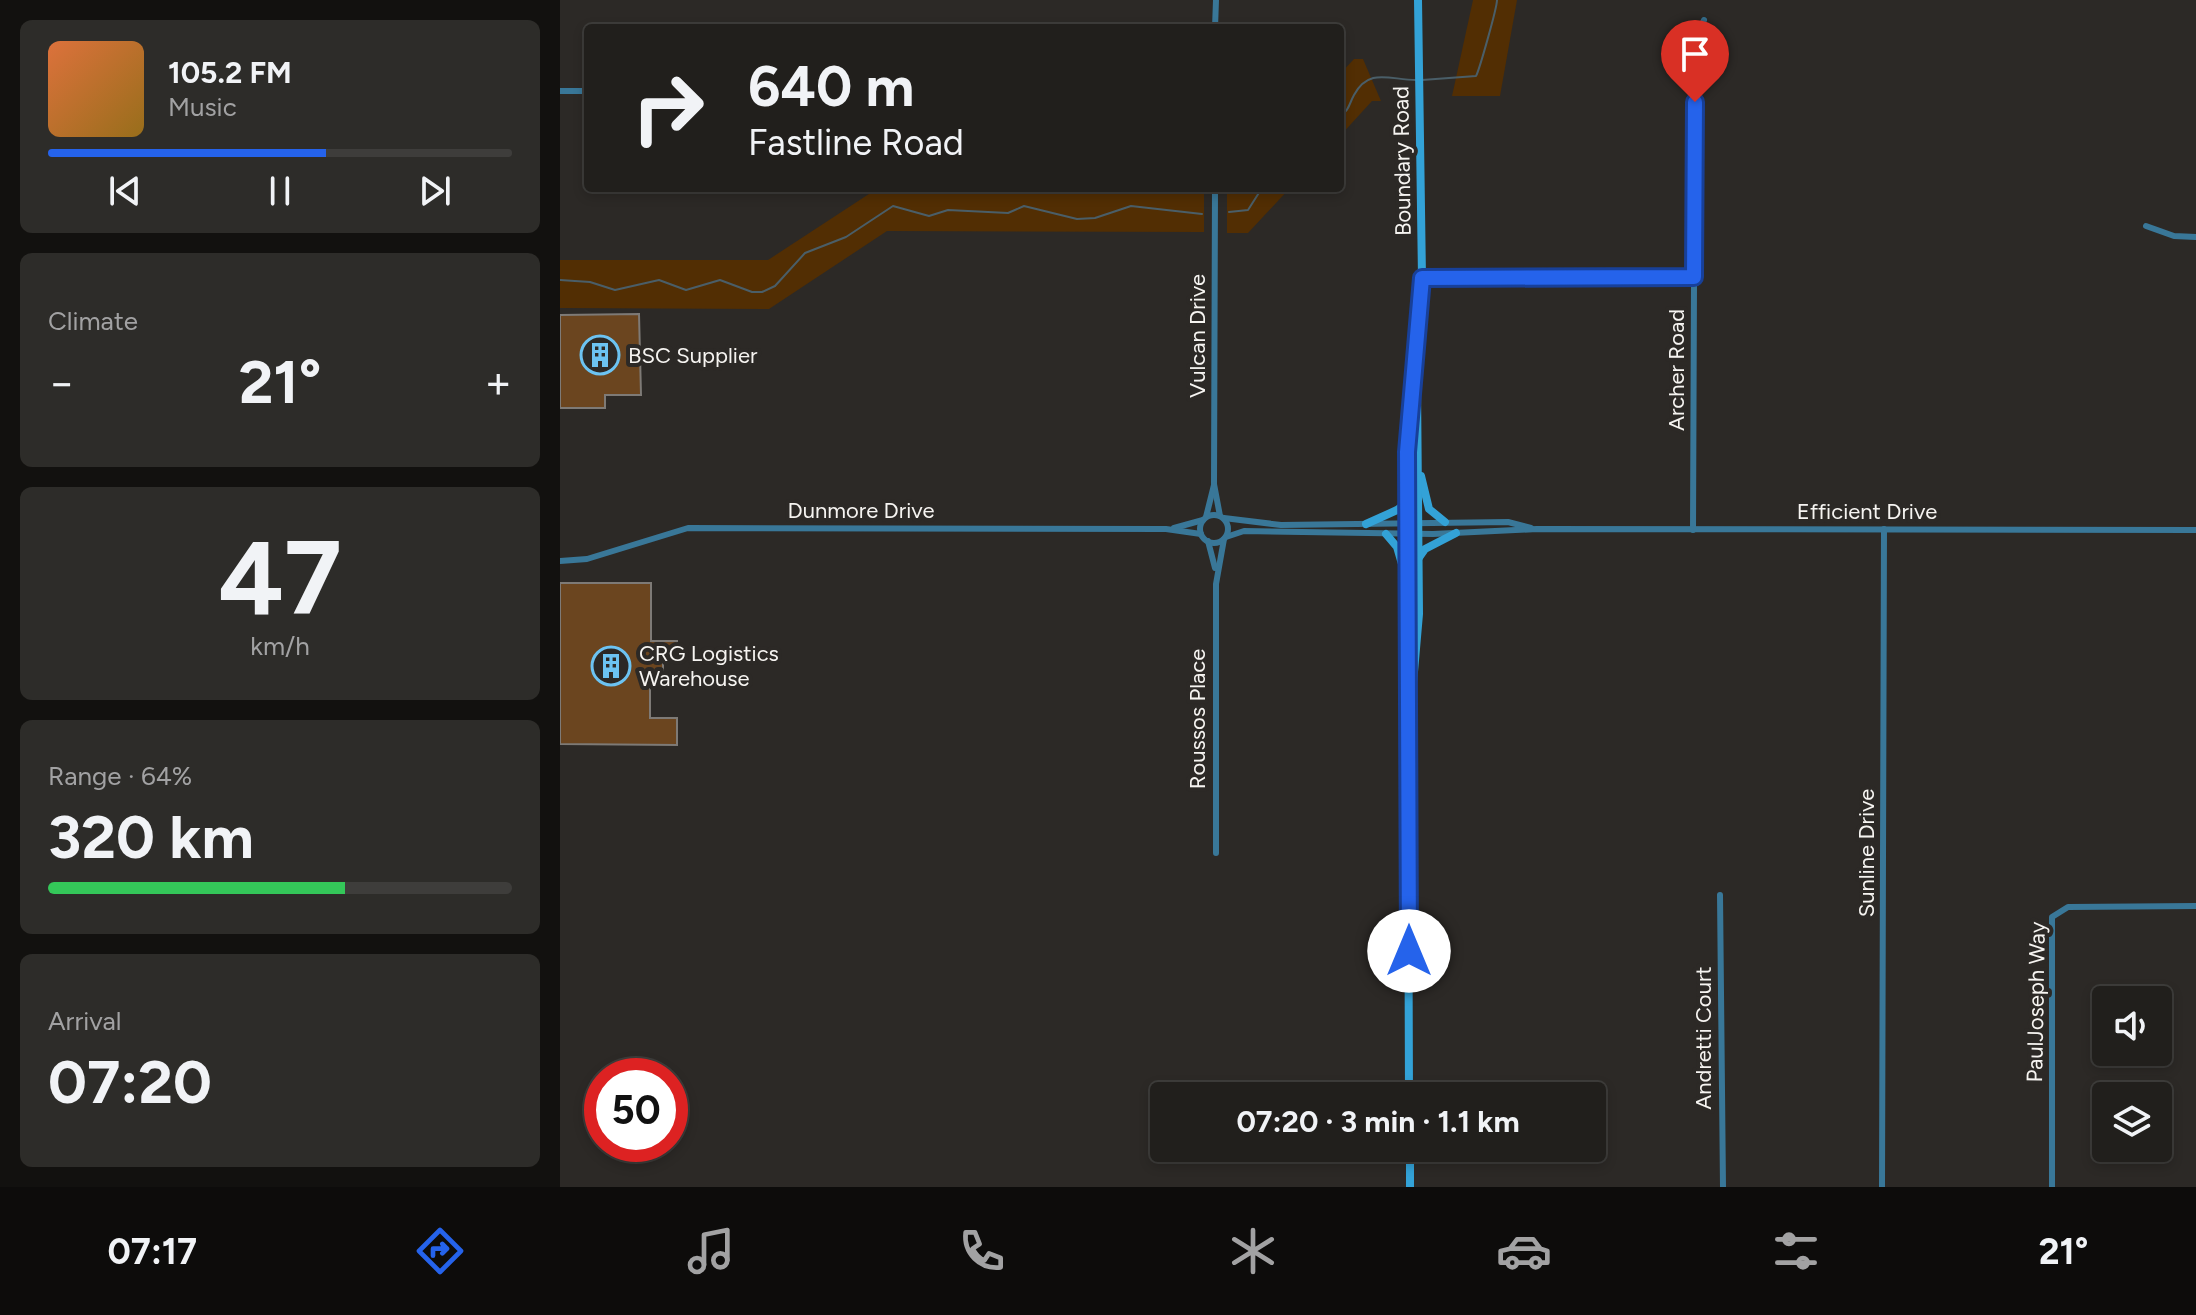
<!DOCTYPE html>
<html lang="en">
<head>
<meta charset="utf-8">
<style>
	body { margin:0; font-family:Figtree,sans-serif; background:#2d2c29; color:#f1f3f6; height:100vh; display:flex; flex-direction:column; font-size:30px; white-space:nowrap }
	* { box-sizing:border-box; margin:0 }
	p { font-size:26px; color:#a2a2a3 }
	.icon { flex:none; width:44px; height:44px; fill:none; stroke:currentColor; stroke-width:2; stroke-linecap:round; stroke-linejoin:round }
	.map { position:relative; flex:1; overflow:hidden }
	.side { display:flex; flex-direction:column; gap:20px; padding:20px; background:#12110f; width:560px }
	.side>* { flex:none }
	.hud { position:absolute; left:24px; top:24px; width:760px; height:168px; border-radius:8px; box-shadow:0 4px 12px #0003,0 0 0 2px #3e3d3b; background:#211f1c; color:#f1f3f6; overflow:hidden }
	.controls { position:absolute; left:1532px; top:986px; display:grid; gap:16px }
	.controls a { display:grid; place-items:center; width:80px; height:80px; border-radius:8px; background:#211f1c; box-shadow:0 4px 12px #0003,0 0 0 2px #3e3d3b; font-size:40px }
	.speed { position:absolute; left:24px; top:1058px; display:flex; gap:16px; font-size:40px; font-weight:700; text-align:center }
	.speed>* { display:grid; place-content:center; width:104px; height:104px; border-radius:50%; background:#211f1c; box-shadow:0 4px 12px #0003,0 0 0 2px #3e3d3b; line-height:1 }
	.speed .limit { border:12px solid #d22; background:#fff; color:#111 }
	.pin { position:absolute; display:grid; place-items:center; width:68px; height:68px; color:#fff; margin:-82px -34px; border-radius:50% 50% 50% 0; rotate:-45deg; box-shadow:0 0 8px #0007 }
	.pin .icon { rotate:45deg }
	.me { position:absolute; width:88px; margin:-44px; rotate:0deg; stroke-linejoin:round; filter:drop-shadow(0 0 6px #0008) }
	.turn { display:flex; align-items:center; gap:28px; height:168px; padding:0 32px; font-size:36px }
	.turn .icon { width:104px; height:104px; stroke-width:2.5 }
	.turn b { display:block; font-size:56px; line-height:68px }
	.big { font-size:60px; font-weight:700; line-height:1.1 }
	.side .tile { flex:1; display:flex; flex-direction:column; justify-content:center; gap:12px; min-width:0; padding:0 28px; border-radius:12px; background:#2d2c29 }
	.side .dial { align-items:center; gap:0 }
	.dial b { font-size:104px; line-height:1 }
	.song { display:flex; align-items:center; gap:24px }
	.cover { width:96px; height:96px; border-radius:12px; background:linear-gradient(135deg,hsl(20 70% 55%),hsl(40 70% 35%)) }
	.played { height:8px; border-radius:4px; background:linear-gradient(90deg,#2563eb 60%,#3e3d3b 60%) }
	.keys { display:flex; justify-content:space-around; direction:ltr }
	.heat { display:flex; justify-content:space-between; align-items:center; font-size:44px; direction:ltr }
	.charge { height:12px; border-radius:6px; background:linear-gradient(90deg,#34c759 64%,#3e3d3b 0) }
	.trip { position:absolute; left:590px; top:1082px; width:456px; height:80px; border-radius:8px; background:#211f1c; box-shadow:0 4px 12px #0003,0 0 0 2px #3e3d3b; font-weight:700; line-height:80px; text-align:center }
	.tab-bar { display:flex; height:128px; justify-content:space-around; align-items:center; background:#0d0c0b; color:#a2a2a3 }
	.tab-bar .icon { width:56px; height:56px }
	.tab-bar .on { color:#2563eb }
	.tab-bar b { font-size:36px; color:#f1f3f6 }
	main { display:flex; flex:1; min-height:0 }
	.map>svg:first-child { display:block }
	.green { fill:#522e03 }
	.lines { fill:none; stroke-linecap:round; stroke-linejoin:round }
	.stream { stroke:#4a5e68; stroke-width:2 }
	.building { fill:#6b451f; stroke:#7e7a76; stroke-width:2 }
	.minor { stroke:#397798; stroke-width:6 }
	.secondary { stroke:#33a2d7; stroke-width:8 }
	.route-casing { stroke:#184099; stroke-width:20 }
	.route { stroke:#2563eb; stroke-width:14 }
	.labels { text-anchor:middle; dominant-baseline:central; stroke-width:8; stroke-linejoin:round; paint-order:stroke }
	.street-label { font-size:22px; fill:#f6f4f1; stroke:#2c2926 }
	.poi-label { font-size:22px; fill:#f6f4f1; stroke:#2c2926; text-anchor:start }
</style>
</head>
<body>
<main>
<section class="side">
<div class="tile">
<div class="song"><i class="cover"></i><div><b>105.2 FM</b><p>Music</p></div></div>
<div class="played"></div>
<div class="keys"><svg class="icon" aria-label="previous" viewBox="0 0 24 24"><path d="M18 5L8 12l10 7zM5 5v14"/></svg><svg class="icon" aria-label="pause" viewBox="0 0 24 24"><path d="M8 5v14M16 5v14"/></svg><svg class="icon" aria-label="next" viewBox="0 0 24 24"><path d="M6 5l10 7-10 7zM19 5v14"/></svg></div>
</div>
<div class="tile"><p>Climate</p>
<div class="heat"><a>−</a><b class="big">21°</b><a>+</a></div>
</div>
<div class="tile dial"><b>47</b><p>km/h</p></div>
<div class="tile"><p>Range · 64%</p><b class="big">320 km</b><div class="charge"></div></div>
<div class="tile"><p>Arrival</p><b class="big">07:20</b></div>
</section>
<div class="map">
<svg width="1636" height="1187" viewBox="0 0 1636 1187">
	<rect width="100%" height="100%" fill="#2c2926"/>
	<g class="green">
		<polygon points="913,0 957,0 940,96 892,96"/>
		<polygon points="794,59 803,59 821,101 812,101 780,136 780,74"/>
		<polygon points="730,188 688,233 667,233 667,189"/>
		<polygon points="315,190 644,191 644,232 327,231 209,309 0,308 0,260 208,260"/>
	</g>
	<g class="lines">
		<g class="stream">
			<path d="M862 80 916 76C919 71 937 8 937 0"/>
			<path d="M780 116C789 111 789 104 794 95 809 67 830 80 856 80"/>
			<polyline points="669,212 688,210 702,188"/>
			<polyline points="0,280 30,282 55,290 99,280 126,290 160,280 192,292 202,292 215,286 245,253 286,237 333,206 369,216 388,210 448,213 464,206 517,219 535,218 571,206 642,214"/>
		</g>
	</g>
	<g class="building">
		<polygon points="79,314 81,395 45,395 45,408 0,408 0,315"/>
		<polygon points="0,583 91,583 91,641 117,641 117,661 103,661 103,671 90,671 90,718 117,718 117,745 0,744"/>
	</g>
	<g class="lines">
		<g class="minor">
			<polyline points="655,28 656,0"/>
			<polyline points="0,91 28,91"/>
			<polyline points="655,188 654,484 660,516"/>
			<polyline points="1586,226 1614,236 1636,237"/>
			<polyline points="862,278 1134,277"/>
			<circle cx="654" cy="529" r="14"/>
			<polyline points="646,517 654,485"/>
			<polyline points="664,518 721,525 948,522 971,528"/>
			<polyline points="614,528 643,520"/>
			<polyline points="1133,530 1135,41 1144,20"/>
			<polyline points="666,537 684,531 873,534 977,529 1636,530"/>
			<polyline points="648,541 655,568"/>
			<polyline points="0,561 27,559 128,528 606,529 641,534"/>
			<polyline points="656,853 656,584 664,539"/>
			<polyline points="1160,895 1163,1187"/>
			<polyline points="1322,1187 1324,529"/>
			<polyline points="1492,1187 1492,917 1508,907 1636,906"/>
		</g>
		<g class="secondary">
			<polyline points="857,371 862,278 858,0"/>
			<polyline points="861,476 869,509 885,522"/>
			<polyline points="806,524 837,510 847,502"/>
			<polyline points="826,534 837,547 844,571"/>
			<polyline points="858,559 865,549 896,533"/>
			<polyline points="852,695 859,614 857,385"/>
			<polyline points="849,1096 847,504 850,402 857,369"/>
			<polyline points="850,1148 850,1187"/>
		</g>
	</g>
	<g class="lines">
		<defs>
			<polyline id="route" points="849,951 847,452 862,278 1134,277 1135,102"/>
		</defs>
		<use href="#route" class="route-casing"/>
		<use href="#route" class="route"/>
	</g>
	<defs>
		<symbol id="building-ring" viewBox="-11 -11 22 22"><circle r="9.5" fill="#2c2926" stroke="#6cc3f2" stroke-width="1.5"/><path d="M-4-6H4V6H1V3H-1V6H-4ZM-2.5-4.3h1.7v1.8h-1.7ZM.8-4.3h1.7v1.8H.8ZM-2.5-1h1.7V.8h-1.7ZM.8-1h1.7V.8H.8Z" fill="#6cc3f2"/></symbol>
	</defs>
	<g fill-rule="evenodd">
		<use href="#building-ring" x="18" y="333" width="44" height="44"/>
		<use href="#building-ring" x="29" y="644" width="44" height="44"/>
	</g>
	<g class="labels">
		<g class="street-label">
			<text transform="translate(842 161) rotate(-91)">Boundary Road</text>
			<text transform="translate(637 336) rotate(-90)">Vulcan Drive</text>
			<text transform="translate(1116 370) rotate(-90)">Archer Road</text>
			<text x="301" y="510">Dunmore Drive</text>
			<text x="1307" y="511">Efficient Drive</text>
			<text transform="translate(637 719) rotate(-90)">Roussos Place</text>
			<text transform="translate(1306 853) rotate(-90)">Sunline Drive</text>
			<text transform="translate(1476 1002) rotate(-89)">PaulJoseph Way</text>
			<text transform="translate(1143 1038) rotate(-90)">Andretti Court</text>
		</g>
		<g class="poi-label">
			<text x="68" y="355">BSC Supplier</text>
			<text x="79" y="653">CRG Logistics<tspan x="79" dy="25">Warehouse</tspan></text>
		</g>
	</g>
</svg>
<div class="controls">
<a><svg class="icon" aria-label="sound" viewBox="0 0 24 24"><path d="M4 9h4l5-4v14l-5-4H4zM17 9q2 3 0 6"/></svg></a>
<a><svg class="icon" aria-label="layers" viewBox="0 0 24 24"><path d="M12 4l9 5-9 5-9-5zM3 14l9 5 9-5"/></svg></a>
</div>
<div class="speed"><div class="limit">50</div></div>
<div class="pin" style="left:1135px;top:102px;background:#d93025"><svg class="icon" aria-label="arrive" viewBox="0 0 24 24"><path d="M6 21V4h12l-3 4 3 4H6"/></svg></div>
<svg class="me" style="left:849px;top:951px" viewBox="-20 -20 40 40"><circle r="19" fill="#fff"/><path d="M0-13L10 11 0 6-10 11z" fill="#2563eb"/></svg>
<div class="trip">07:20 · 3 min · 1.1 km</div>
<div class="hud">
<div class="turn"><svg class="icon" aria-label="right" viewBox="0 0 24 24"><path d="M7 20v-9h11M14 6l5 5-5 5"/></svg><div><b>640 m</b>Fastline Road</div></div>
</div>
</div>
</main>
<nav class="tab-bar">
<b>07:17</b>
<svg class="icon on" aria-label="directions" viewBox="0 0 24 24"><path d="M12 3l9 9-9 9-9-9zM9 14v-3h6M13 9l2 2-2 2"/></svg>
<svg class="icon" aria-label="music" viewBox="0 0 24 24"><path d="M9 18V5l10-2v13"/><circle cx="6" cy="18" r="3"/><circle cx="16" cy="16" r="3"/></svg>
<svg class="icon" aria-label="phone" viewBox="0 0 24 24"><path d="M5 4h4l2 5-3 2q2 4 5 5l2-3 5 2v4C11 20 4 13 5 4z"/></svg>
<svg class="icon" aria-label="climate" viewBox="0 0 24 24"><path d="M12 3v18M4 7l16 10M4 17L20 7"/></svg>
<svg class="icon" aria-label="car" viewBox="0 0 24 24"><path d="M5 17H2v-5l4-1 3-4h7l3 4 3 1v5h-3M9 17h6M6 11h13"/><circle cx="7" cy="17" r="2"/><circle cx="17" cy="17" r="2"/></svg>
<svg class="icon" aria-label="filters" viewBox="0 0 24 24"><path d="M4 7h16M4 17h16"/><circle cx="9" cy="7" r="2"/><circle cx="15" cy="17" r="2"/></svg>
<b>21°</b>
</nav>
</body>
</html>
